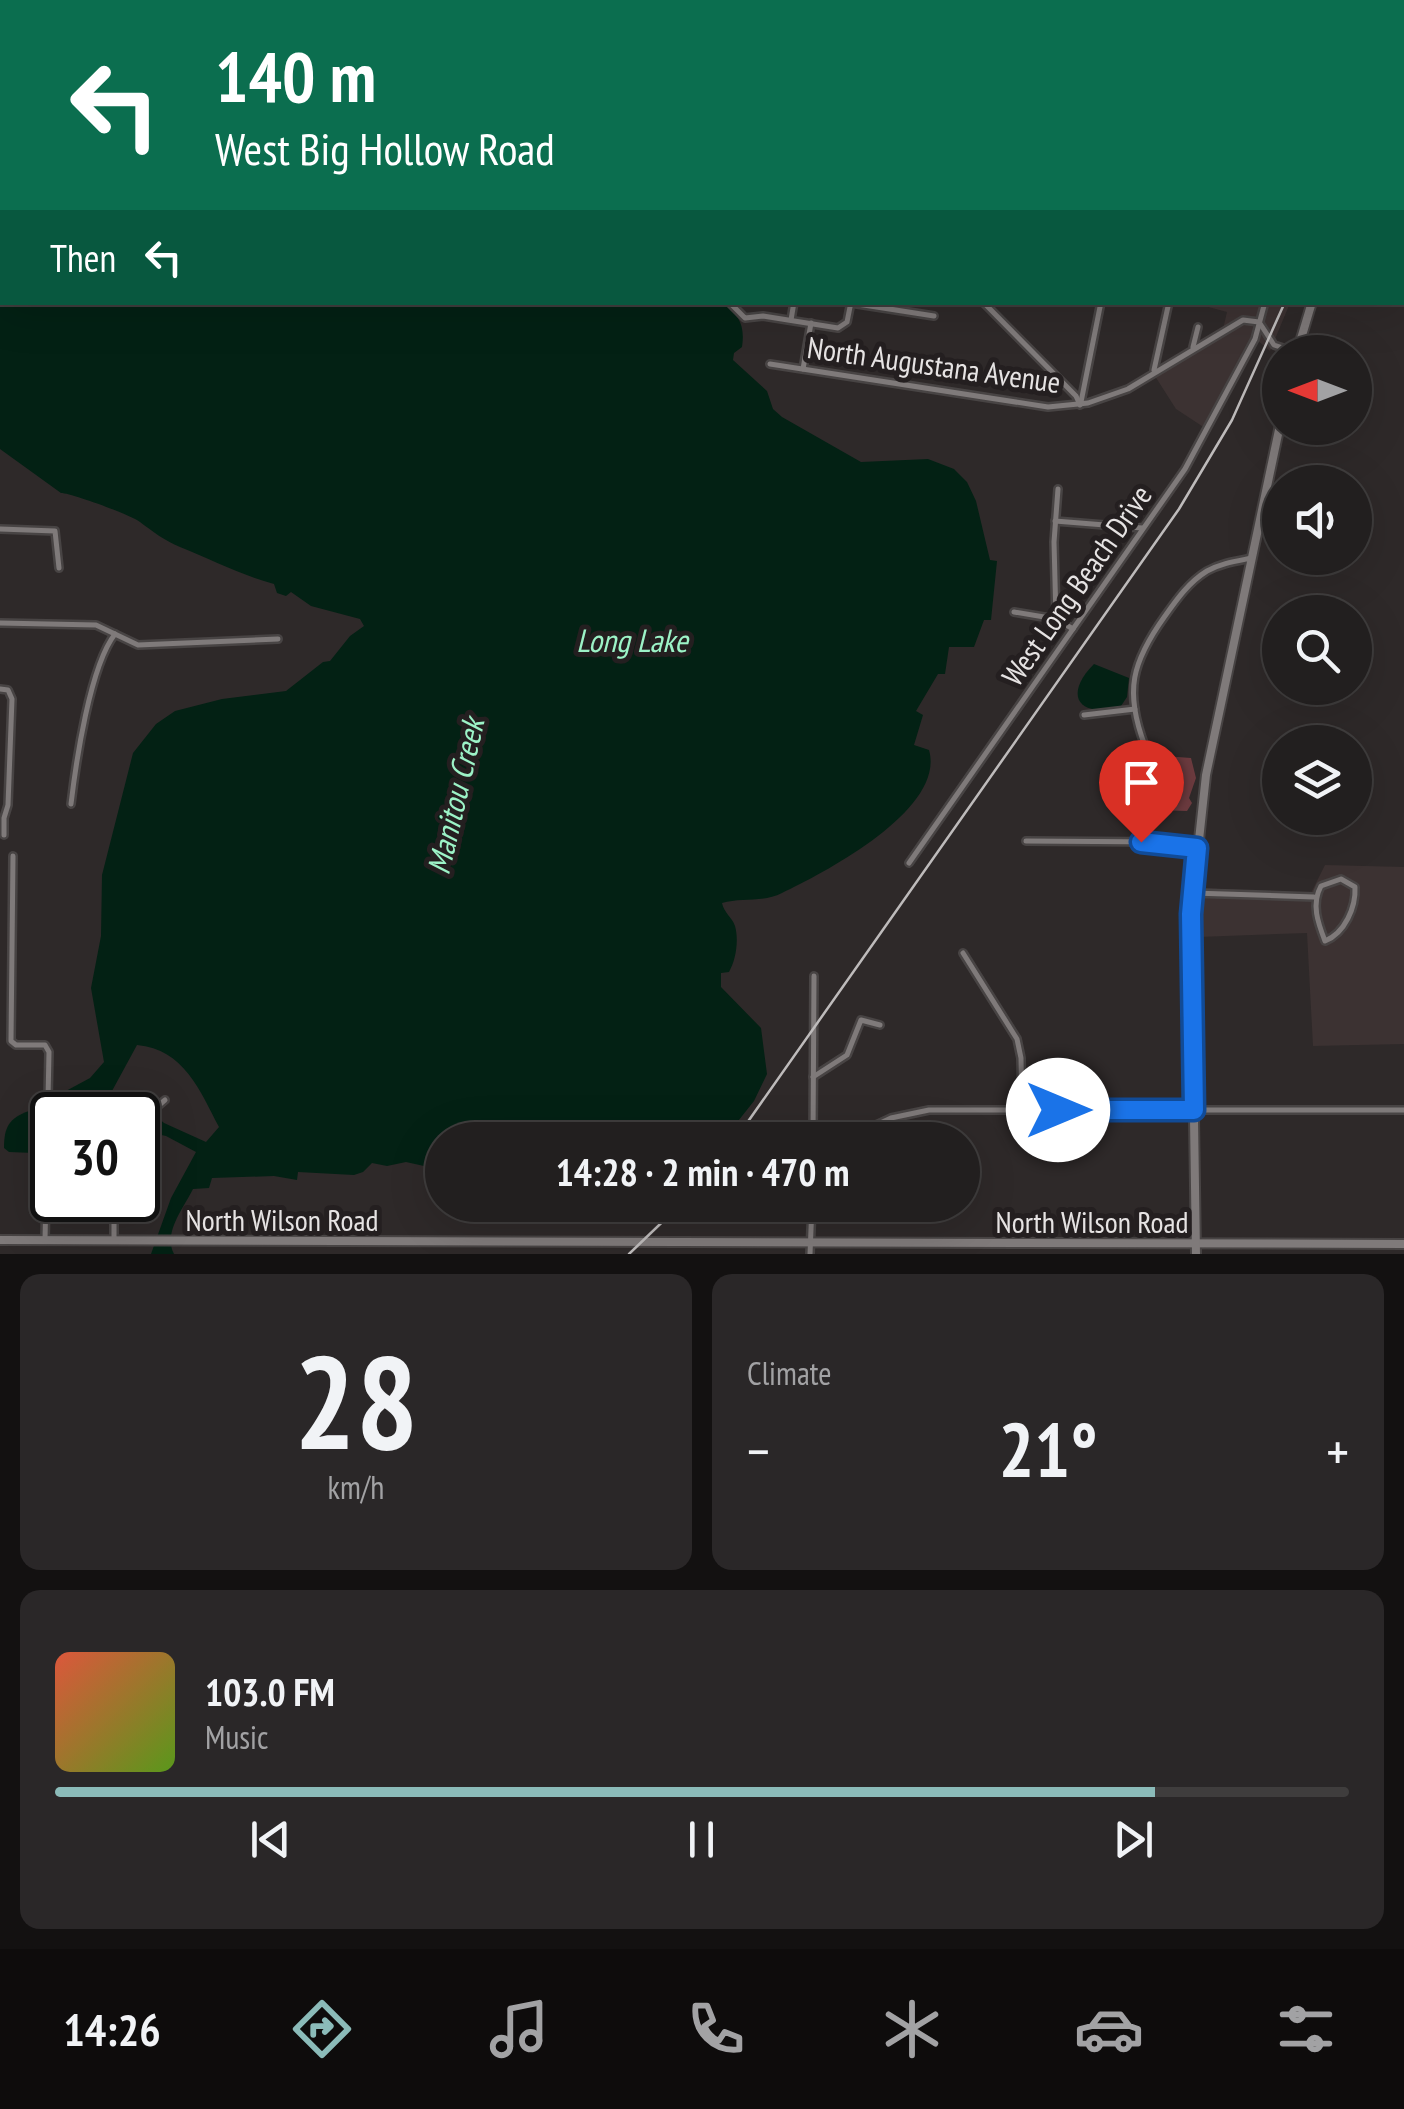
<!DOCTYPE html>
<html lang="en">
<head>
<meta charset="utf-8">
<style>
	body { margin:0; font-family:"PT Sans Narrow",sans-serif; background:#2a2728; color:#f1f3f6; height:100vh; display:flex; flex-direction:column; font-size:38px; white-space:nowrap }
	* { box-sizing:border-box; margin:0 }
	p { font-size:32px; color:#a2a2a4 }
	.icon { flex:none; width:55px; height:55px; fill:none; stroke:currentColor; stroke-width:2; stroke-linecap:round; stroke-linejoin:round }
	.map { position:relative; height:1254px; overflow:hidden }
	.sheet { display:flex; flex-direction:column; gap:20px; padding:20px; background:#131111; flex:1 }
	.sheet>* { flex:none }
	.banner { position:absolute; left:0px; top:0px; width:1405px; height:305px; box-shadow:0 10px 40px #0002,0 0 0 2px #3f3d3d; background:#0b6e4f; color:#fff; overflow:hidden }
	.needle { width:65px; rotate:270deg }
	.controls { position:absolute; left:1262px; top:335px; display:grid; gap:20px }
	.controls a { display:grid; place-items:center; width:110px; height:110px; border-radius:50%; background:#221f1f; box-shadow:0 10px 40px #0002,0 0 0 2px #3f3d3d; font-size:50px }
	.speed { position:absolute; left:30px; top:1092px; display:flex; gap:20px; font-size:50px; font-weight:700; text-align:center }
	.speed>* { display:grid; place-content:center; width:130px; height:130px; border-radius:50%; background:#221f1f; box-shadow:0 10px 40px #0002,0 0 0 2px #3f3d3d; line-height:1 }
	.speed .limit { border:5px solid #111; border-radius:15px; background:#fff; color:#111 }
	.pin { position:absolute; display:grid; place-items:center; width:85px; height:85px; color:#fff; margin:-102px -42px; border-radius:50% 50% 50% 0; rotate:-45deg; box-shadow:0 0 10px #0007 }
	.pin .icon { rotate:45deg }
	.me { position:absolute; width:110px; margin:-55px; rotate:90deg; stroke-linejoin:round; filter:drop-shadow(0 0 8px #0008) }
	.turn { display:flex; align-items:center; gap:35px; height:210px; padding:0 50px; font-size:45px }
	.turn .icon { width:130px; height:130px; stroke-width:2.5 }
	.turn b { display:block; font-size:70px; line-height:85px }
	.then { display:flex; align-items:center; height:95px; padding:0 50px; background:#0003; gap:20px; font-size:38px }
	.big { font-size:75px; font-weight:700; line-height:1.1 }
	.sheet .card { flex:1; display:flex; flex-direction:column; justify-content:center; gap:15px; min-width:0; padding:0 35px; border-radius:20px; background:#2a2728 }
	.sheet .dial { align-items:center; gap:0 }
	.dial b { font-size:130px; line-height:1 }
	.song { display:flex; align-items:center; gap:30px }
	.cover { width:120px; height:120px; border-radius:15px; background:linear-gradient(135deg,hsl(10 70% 55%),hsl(90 70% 35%)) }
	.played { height:10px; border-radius:5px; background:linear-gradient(90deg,#8bbbb9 85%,#3f3d3d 85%) }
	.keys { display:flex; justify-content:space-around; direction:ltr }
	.heat { display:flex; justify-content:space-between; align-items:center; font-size:55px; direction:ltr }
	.sheet .tiles { flex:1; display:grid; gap:20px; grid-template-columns:1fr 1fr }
	.card:last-child { grid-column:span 2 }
	.trip { position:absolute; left:425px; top:1122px; width:555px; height:100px; border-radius:50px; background:#221f1f; box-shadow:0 10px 40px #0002,0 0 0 2px #3f3d3d; font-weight:700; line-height:100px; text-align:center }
	.tabs { display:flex; height:160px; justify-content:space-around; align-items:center; background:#0e0c0c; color:#a2a2a4 }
	.tabs .icon { width:70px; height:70px }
	.tabs .current { color:#8bbbb9 }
	.tabs b { font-size:45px; color:#f1f3f6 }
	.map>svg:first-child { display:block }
	.built { fill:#3c3232 }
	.green { fill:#6b3a3e }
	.water { fill:#032114 }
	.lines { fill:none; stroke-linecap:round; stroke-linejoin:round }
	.river { stroke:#032114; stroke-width:11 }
	.street-casing { stroke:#484444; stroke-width:10 }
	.secondary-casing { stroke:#484444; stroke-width:12 }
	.street { stroke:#7f7a7a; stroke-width:5 }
	.secondary { stroke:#7f7a7a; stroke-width:8 }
	.rail { stroke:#bebbbb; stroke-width:2.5 }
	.route-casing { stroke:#114b97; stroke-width:25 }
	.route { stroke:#1a73e8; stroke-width:18 }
	.labels { text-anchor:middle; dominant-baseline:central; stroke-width:10; stroke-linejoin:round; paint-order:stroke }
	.street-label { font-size:30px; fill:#e6e3e3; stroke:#241f20 }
	.water-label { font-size:32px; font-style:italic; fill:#9cf3c7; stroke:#241f20 }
</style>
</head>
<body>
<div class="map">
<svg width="1404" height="1254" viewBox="0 0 1404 1254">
	<rect width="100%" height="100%" fill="#2e2929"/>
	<g class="built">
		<polygon points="1205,303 1290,303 1270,351 1256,339 1208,430 1176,409 1153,373 1223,329 1227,312 1205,306"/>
		<polygon points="1325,865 1404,867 1404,1044 1313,1046 1307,933 1198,937 1200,888 1311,893"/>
	</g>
	<path class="green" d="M1164 756 1191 758 1196 778 1189 798 1192 803 1187 811 1153 810 1139 799C1137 776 1144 767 1164 756Z"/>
	<g class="water">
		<path d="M0 0H794L795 2H2V302L724 303C740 317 745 326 742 347L734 353 733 360 767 391 773 409 782 417 861 462 928 459 954 469 967 482 976 501 990 560 997 561 991 620H984L974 647H949L945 674H938L916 711 923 715 914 745 929 750C946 809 826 872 782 893 762 903 741 897 722 903 724 913 732 917 735 926 739 940 736 960 729 972L721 973V987L761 1028 767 1074 754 1101 723 1140H442V1170L406 1162 387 1166 372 1163 363 1172 354 1175 298 1172 297 1180 274 1176 212 1178 209 1188 193 1189C183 1209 163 1233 174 1254H151L171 1198 196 1152 166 1136 138 1130V1115H117C129 1114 144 1118 155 1115L164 1123 206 1142 219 1127C200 1091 184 1049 137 1045L112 1091 95 1111 96 1115H52V1135L51 1133V1099L90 1078 104 1062 91 988 101 936 102 875 133 753 156 724 175 711 222 699 286 691 323 662 330 661 350 636 364 626 360 619 311 606 291 592 286 596 277 593 274 584C241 575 210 559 180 547 165 541 152 531 140 522 131 515 71 493 61 493L0 449Z"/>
		<path d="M1094 664 1129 678 1127 697 1121 706C1080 719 1062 696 1094 664Z"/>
		<path d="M29 1111 43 1115 41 1139 34 1153 9 1152 4 1148C4 1127 9 1118 29 1111Z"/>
	</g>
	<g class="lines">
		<polyline class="river" points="1402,201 1404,202"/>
		<defs>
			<g id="street">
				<polyline points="1141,0 1144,2"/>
				<polyline points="1206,0 1206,2"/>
				<polyline points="829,2 829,0"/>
				<polyline points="888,2 888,0"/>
				<polyline points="954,2 954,0"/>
				<polyline points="1361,2 1362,0"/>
				<polyline points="1402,285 1404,285"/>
				<polyline points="729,302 745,318 763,316 838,328 847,322 851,302"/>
				<polyline points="983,302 1076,396 1080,405"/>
				<polyline points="851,303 934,316"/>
				<polyline points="791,320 794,302"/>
				<polyline points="1193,347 1198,327"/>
				<polyline points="770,364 1048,407 1088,403 1128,389 1243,320 1259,322 1274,345 1295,352"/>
				<polyline points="803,369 811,323"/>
				<polyline points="1154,370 1169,302"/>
				<polyline points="1081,402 1101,302"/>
				<polyline points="1055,521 1142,528"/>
				<polyline points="0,529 55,531 59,568"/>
				<polyline points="1014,612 1056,619 1073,629"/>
				<polyline points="1056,619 1054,542 1058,489"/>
				<polyline points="0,623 96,625 138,645 278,639"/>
				<polyline points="0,689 8,690 12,699 8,805 4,818 4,835"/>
				<polyline points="1084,715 1135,709"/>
				<path d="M1145 746C1124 691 1132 662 1165 616 1177 599 1189 582 1207 571 1221 563 1237 561 1252 558"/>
				<path d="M71 804C76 762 90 666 115 634"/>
				<polyline points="1026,841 1164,842 1197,848"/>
				<polyline points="13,856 11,1041 16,1045 45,1045 49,1052 45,1240"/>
				<polyline points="909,863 1185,469 1255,339 1265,302"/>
				<path d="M1341 879 1355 887C1356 907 1345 933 1325 941 1318 923 1311 904 1321 886Z"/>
				<polyline points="1193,893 1314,897"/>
				<polyline points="963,953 1017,1039 1021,1058 1022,1110"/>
				<polyline points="813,1077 847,1055 861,1020 880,1025"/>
				<polyline points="138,1138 144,1134 152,1111 165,1100"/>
				<polyline points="813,1140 814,976"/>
				<polyline points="844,1140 891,1118 929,1110 1404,1110"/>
				<polyline points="114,1200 114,1241"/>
				<polyline points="810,1254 812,1205"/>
			</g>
			<g id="secondary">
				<polyline points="1402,25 1404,21"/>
				<polyline points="1297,352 1312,302"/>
				<polyline points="0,1240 1404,1244"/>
				<polyline points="1196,1254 1191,914 1206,775 1280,425"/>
			</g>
		</defs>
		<use href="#street" class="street-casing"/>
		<use href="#secondary" class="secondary-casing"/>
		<use href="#street" class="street"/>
		<use href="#secondary" class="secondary"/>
		<g class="rail">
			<polyline points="1385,2 1386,0"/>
			<polyline points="735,1140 1179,509 1232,420 1285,302"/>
			<polyline points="629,1254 680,1205"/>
		</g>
	</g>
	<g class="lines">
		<defs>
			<polyline id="route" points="1058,1110 1194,1110 1191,914 1197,848 1141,842"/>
		</defs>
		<use href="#route" class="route-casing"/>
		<use href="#route" class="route"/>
	</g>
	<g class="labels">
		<g class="street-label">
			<text transform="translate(934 364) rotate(8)">North Augustana Avenue</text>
			<text transform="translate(1076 585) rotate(-55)">West Long Beach Drive</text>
			<text x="282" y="1219">North Wilson Road</text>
			<text x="1092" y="1221">North Wilson Road</text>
		</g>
		<g class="water-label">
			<text x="632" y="640">Long Lake</text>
			<text transform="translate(455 796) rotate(-77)">Manitou Creek</text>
		</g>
	</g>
</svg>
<div class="controls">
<a><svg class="needle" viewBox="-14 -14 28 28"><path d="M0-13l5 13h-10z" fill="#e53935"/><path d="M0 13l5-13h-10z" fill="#a2a2a4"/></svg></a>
<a><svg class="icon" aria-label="sound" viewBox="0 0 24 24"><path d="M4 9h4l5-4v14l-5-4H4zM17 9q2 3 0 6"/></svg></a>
<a><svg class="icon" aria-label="search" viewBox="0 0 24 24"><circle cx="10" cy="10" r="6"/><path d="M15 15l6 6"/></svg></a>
<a><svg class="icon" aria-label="layers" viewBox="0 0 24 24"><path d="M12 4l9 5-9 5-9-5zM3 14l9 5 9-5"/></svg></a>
</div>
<div class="speed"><div class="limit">30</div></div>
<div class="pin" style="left:1141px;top:842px;background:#d93025"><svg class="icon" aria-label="arrive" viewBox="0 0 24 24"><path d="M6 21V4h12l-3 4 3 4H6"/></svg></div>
<svg class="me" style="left:1058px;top:1110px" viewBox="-20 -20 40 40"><circle r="19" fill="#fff"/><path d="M0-13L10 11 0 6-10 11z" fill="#1a73e8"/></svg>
<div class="trip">14:28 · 2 min · 470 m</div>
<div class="banner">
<div class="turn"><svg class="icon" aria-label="left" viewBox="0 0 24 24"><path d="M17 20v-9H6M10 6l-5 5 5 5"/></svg><div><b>140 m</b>West Big Hollow Road</div></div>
<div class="then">Then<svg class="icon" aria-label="left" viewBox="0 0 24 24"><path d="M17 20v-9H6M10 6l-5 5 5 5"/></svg></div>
</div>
</div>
<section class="sheet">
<div class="tiles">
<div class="card dial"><b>28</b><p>km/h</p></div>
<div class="card"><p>Climate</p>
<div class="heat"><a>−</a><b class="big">21°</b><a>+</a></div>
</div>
<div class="card">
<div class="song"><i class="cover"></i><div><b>103.0 FM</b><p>Music</p></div></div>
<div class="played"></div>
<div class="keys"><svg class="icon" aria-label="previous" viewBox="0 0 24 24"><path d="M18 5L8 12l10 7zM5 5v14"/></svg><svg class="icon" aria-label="pause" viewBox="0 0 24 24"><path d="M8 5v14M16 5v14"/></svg><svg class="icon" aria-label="next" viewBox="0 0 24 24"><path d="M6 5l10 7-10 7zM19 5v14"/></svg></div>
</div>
</div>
</section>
<nav class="tabs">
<b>14:26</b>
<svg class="icon current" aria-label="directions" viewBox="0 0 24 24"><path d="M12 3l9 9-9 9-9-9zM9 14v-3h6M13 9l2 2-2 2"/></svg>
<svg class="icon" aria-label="music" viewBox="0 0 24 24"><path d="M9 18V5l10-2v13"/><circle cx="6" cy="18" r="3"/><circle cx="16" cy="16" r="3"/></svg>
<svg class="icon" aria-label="phone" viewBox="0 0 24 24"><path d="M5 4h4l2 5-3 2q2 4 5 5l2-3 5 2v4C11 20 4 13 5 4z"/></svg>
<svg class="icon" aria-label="climate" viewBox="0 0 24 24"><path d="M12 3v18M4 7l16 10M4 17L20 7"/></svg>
<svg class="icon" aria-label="car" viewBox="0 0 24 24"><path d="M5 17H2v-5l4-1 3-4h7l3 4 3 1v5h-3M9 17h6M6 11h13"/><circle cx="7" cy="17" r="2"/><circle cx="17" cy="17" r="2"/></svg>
<svg class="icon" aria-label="filters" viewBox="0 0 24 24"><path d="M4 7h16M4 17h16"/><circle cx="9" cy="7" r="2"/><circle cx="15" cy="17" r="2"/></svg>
</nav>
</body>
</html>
